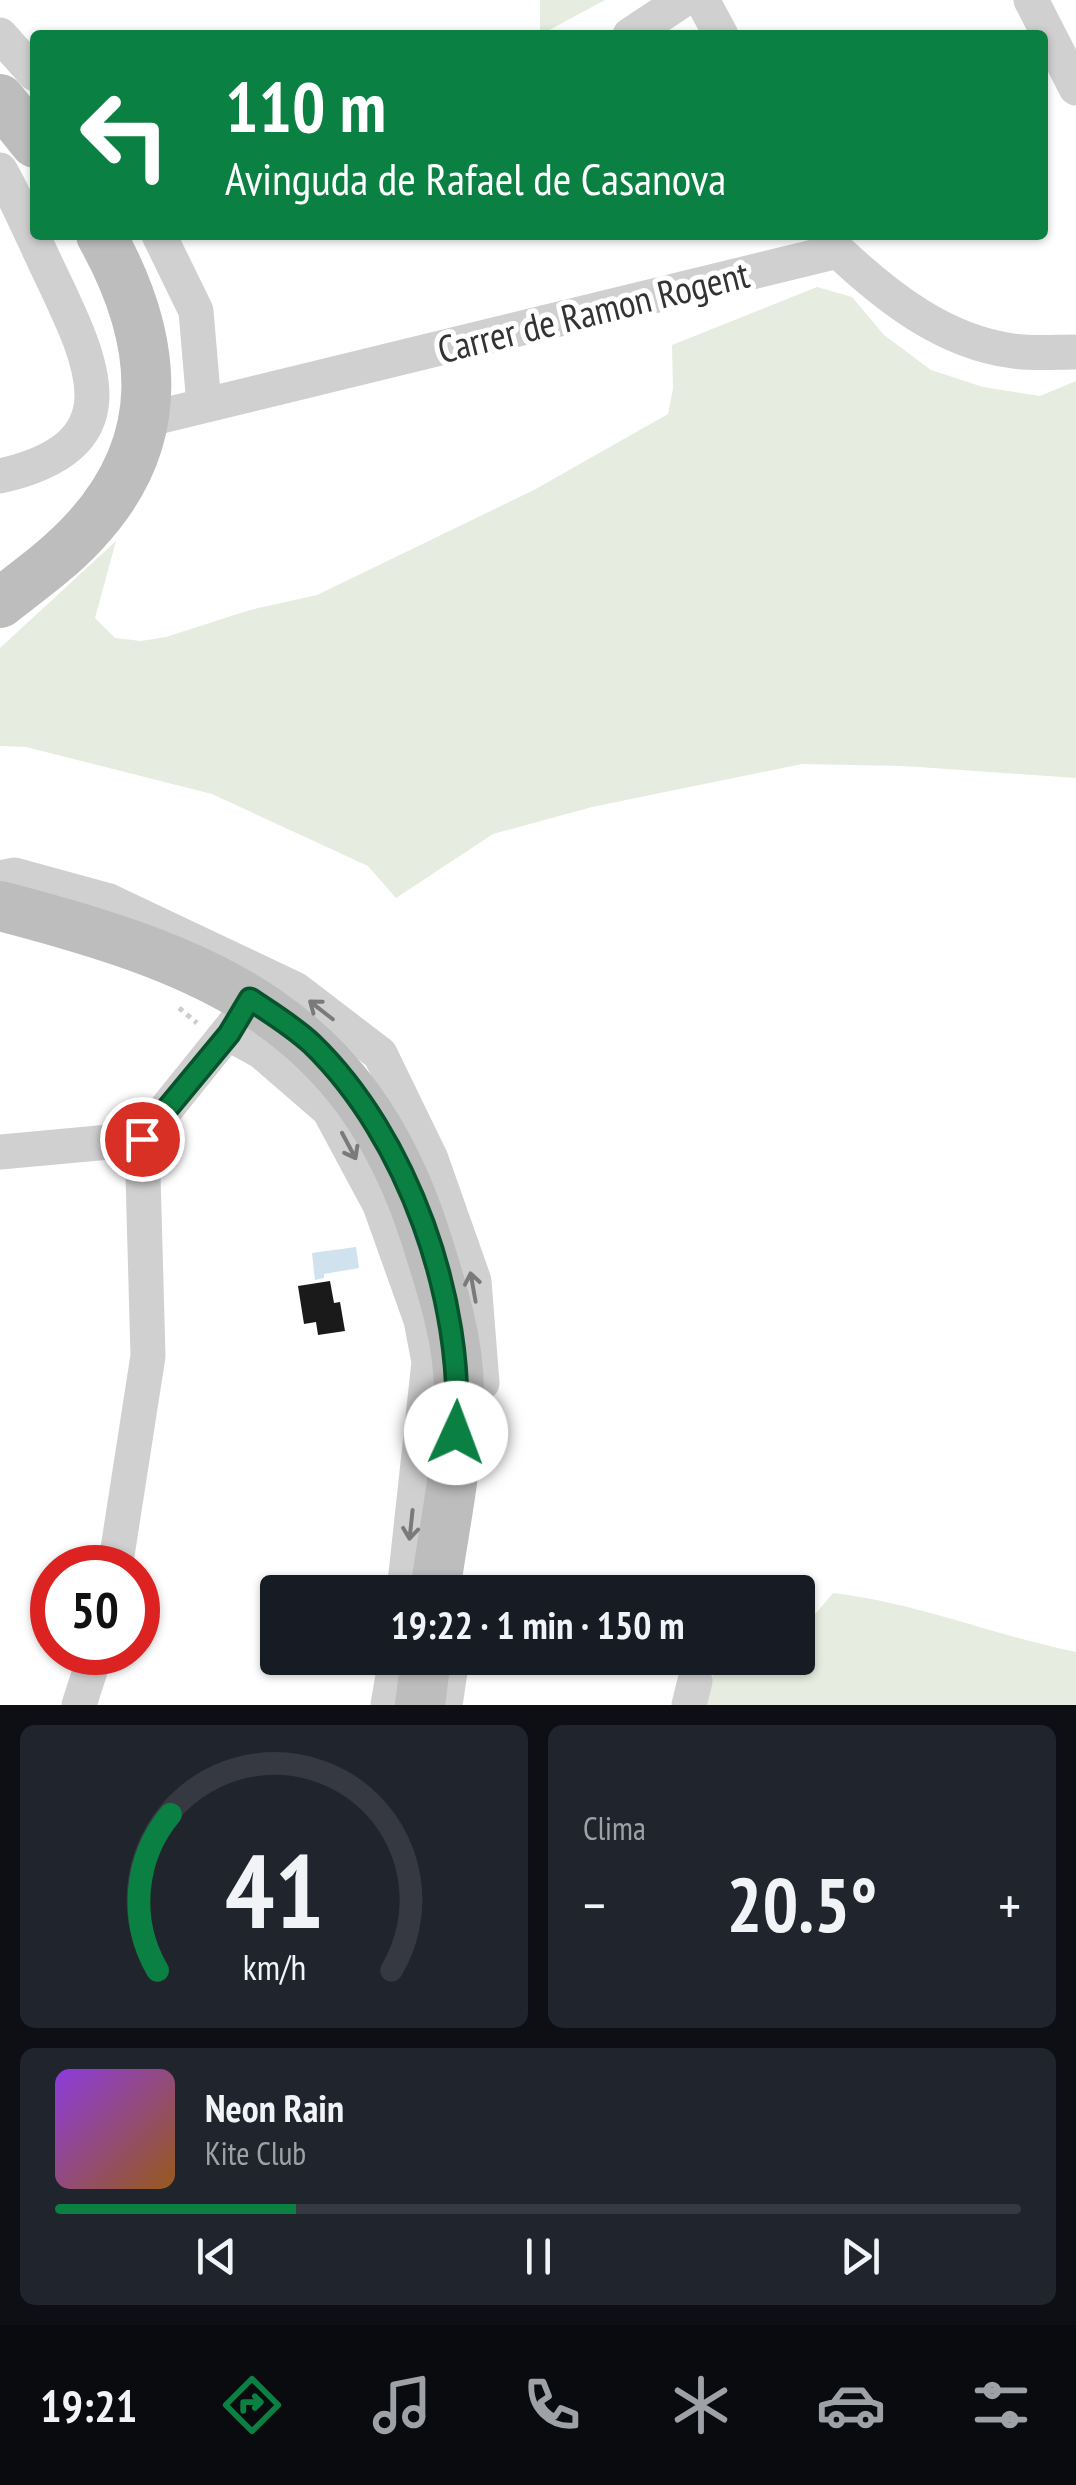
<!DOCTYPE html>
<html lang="es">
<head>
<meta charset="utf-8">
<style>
	body { margin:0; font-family:"PT Sans Narrow",sans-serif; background:#20242c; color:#f1f3f6; height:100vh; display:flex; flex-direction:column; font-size:38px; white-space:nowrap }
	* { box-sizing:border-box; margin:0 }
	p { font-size:32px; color:#9ea1a6 }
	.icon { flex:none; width:55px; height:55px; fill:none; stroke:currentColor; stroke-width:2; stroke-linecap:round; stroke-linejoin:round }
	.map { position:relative; height:1705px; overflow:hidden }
	.drawer { display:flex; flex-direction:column; gap:20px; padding:20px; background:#0d0f14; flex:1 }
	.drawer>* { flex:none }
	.banner { position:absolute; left:30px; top:30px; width:1018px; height:210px; border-radius:10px; box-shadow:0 2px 8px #0004; background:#0b8043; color:#fff; overflow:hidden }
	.speed { position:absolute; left:30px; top:1545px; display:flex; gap:20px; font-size:50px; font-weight:700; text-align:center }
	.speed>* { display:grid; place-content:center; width:130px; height:130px; border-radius:50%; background:#171b24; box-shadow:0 2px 8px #0004; line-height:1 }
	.speed .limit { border:15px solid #d22; background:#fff; color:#111 }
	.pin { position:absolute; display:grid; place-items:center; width:85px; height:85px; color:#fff; margin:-42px; border:5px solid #fff; border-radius:50%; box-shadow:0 2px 10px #0007 }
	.me { position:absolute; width:110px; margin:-55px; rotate:2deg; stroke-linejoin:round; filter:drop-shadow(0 0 8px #0008) }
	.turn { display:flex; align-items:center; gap:35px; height:210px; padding:0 30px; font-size:45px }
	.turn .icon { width:130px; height:130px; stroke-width:2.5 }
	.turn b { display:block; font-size:70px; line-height:85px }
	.big { font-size:75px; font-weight:700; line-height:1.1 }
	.drawer .widget { flex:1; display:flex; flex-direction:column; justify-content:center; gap:15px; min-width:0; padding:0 35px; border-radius:15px; background:#20242c }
	.drawer .dial { align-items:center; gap:0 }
	.dial svg { height:260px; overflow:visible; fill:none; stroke:#363941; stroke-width:7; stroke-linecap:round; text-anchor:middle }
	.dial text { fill:#f1f3f6; stroke:none }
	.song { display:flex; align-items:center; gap:30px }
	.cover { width:120px; height:120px; border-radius:15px; background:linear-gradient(135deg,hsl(270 70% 55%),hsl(30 70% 35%)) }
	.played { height:10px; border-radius:5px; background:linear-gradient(90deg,#0b8043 25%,#363941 25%) }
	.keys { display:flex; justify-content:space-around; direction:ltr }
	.heat { display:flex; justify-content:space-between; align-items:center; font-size:55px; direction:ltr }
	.drawer .tiles { flex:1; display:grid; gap:20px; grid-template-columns:1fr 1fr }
	.widget:last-child { grid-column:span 2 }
	.trip { position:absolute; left:260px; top:1575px; width:555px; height:100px; border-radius:10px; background:#171b24; box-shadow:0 2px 8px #0004; font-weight:700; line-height:100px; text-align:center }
	.tab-bar { display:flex; height:160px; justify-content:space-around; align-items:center; background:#090b0e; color:#9ea1a6 }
	.tab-bar .icon { width:70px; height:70px }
	.tab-bar .selected { color:#0b8043 }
	.tab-bar b { font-size:45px; color:#f1f3f6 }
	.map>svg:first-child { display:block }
	.green { fill:#e6ecdf }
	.water { fill:#cfe2ee }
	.building { fill:#1a1a1a }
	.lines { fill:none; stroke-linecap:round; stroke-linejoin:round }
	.path { stroke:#cdcdcd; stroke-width:5; stroke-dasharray:5 5; stroke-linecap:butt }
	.street { stroke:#d0d0d0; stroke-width:35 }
	.secondary { stroke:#bdbdbd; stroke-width:50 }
	.oneway { stroke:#7a7a7a }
	.route-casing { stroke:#07532c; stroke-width:25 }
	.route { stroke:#0b8043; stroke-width:18 }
	.labels { text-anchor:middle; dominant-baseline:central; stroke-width:10; stroke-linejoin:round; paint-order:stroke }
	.street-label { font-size:38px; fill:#333; stroke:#fff }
</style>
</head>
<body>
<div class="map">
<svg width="1076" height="1705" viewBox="0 0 1076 1705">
	<rect width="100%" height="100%" fill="#fff"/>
	<g class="green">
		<polygon points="540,0 605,0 540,35"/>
		<polygon points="817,287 852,297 884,335 931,370 983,387 1040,396 1076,381 1076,778 904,766 802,764 592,807 493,834 396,898 368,866 212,794 26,747 0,746 0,648 116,541 95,618 115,638 141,641 166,637 250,610 317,595 534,490 668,414 673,389 672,345"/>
		<path d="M833 1593C917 1603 993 1635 1076 1652V1705H704L718 1658H798V1625L817 1612Z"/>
	</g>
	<polygon class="water" points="356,1247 359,1268 324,1274 324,1278 315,1280 312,1253"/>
	<polygon class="building" points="330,1281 334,1303 340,1302 345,1331 318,1335 316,1322 304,1324 298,1286"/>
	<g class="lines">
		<polyline class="path" points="179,1008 197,1023"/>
		<g class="street">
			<polyline points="702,0 721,35"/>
			<polyline points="1031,0 1076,88"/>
			<polyline points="0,35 35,74"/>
			<polyline points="630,35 683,0"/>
			<path d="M0 170C19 203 34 240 51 275 95 367 133 446 0 476"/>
			<polyline points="159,235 196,311 204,405"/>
			<path d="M145 420 838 251C887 297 944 342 1013 351 1033 354 1056 352 1076 352"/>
			<polyline points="0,878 14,875 109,901 295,989 380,1054 431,1159 474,1281 482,1383"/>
			<polyline points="229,1034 262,1052 329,1110 380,1205 421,1320 429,1362 404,1592"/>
			<polyline points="0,1152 142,1139 240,1017"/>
			<polyline points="115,1568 148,1356 142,1139"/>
			<polyline points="79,1705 96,1652"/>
			<polyline points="388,1705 396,1658"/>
			<polyline points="445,1705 452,1658"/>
			<polyline points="689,1705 695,1681"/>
		</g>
		<g class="secondary">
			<polyline points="0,99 35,143"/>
			<path d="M0 603C28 581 59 559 83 533 170 441 159 339 101 235"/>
			<path d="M0 906C207 960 354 1016 425 1235 441 1286 458 1335 459 1389 460 1457 444 1526 435 1592"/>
			<polyline points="420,1705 426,1658"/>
		</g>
	</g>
	<defs><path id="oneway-shaft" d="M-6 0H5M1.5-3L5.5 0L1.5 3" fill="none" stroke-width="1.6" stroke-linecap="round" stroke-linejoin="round" transform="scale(2.5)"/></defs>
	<g class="oneway">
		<use href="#oneway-shaft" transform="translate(321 1010) rotate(-142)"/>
		<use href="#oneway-shaft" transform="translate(349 1146) rotate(62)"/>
		<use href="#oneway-shaft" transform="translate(473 1287) rotate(-100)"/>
		<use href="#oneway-shaft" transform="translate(411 1525) rotate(96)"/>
	</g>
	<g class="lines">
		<defs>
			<path id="route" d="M142 1139 229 1034 250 999C271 1013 294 1027 312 1044 408 1137 465 1301 456 1433"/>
		</defs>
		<use href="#route" class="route-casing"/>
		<use href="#route" class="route"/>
	</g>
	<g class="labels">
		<g class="street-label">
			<text transform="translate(593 311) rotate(-14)">Carrer de Ramon Rogent</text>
		</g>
	</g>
</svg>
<div class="speed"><div class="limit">50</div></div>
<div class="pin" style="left:142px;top:1139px;background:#d93025"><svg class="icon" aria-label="arrive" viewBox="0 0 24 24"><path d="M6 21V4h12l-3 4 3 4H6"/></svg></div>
<svg class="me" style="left:456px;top:1433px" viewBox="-20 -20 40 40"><circle r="19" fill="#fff"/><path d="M0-13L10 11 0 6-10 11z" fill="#0b8043"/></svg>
<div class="trip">19:22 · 1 min · 150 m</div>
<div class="banner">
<div class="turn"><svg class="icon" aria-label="left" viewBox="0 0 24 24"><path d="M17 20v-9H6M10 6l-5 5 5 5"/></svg><div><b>110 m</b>Avinguda de Rafael de Casanova</div></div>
</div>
</div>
<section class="drawer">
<div class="tiles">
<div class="widget dial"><svg viewBox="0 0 100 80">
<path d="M14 69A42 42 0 1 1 86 69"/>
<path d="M14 69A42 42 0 0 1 18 21" stroke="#0b8043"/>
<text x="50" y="56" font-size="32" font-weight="700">41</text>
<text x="50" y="72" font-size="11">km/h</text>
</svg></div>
<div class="widget"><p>Clima</p>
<div class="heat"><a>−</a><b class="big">20.5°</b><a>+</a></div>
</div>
<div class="widget">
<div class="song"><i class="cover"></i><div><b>Neon Rain</b><p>Kite Club</p></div></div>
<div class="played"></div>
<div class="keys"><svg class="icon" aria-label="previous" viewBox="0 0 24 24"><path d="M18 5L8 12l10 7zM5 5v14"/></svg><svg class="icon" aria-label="pause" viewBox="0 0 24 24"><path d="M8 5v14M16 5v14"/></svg><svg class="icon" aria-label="next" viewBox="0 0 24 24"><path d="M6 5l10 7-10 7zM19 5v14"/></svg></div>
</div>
</div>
</section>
<nav class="tab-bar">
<b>19:21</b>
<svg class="icon selected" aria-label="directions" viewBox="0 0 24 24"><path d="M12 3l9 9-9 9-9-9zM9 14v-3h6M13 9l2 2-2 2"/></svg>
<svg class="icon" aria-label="music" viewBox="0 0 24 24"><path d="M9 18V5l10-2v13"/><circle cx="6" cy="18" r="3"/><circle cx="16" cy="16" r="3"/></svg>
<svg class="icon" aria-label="phone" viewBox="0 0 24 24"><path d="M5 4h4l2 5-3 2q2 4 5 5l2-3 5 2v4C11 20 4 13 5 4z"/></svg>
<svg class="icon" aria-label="climate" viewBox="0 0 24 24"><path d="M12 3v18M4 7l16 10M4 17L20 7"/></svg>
<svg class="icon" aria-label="car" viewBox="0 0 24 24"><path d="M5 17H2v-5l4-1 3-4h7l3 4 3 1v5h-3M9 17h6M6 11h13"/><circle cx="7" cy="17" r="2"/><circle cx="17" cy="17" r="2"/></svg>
<svg class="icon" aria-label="filters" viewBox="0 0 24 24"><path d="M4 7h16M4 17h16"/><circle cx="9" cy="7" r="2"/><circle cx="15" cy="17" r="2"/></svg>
</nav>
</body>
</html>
